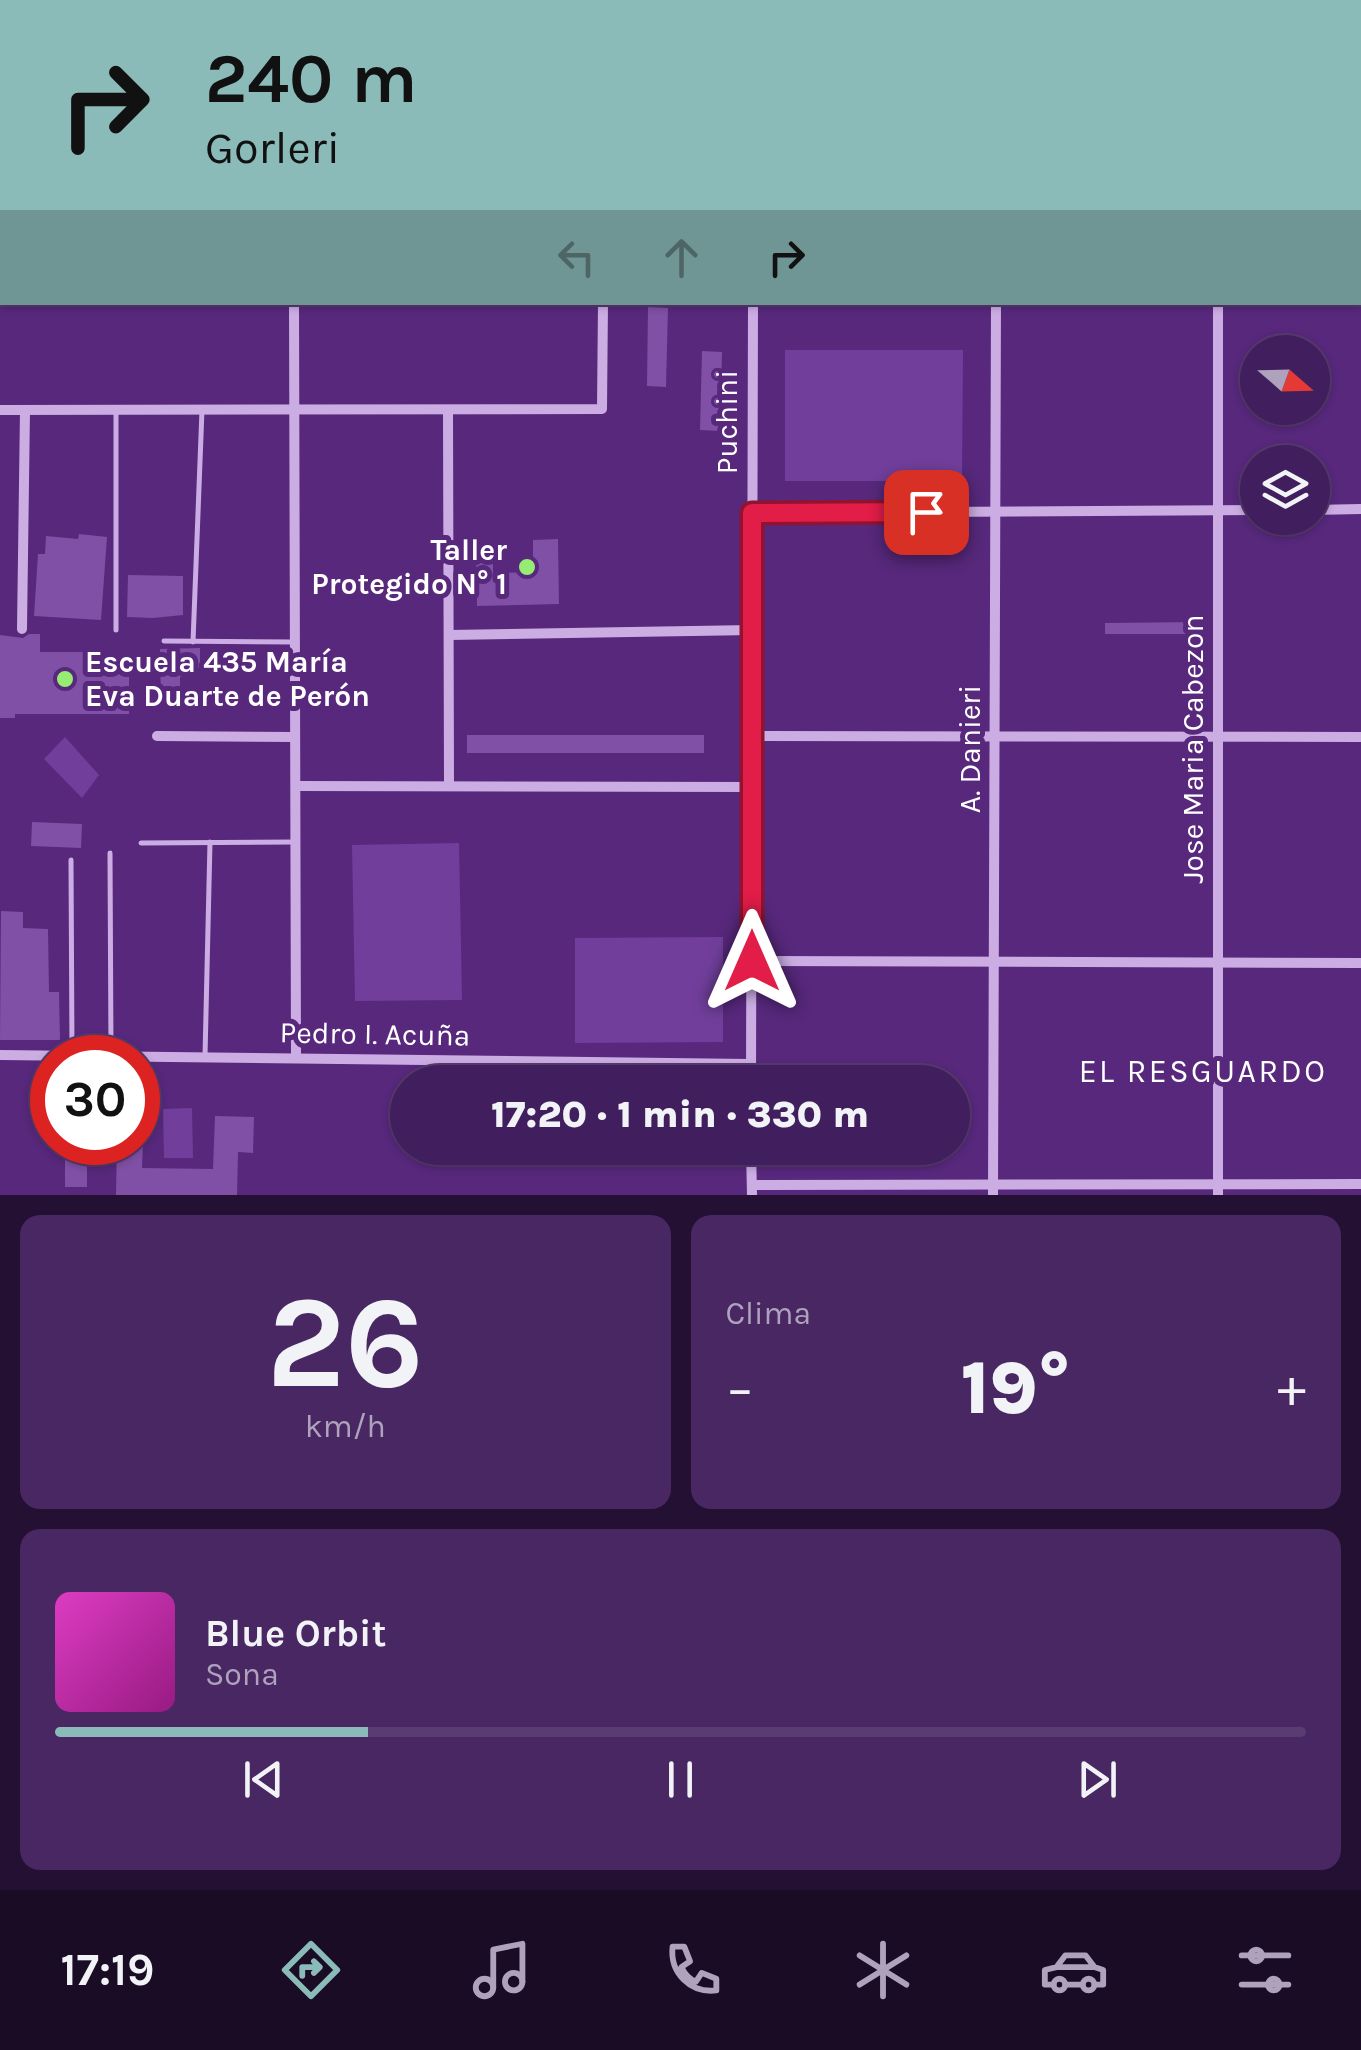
<!DOCTYPE html>
<html lang="es">
<head>
<meta charset="utf-8">
<style>
	body { margin:0; font-family:Karla,sans-serif; background:#482763; color:#f1f3f6; height:100vh; display:flex; flex-direction:column; font-size:38px; white-space:nowrap }
	* { box-sizing:border-box; margin:0 }
	p { font-size:32px; color:#aea2bc }
	.icon { flex:none; width:55px; height:55px; fill:none; stroke:currentColor; stroke-width:2; stroke-linecap:round; stroke-linejoin:round }
	.map { position:relative; height:1195px; overflow:hidden }
	.panel { display:flex; flex-direction:column; gap:20px; padding:20px; background:#241033; flex:1 }
	.panel>* { flex:none }
	.hud { position:absolute; left:0px; top:0px; width:1362px; height:305px; box-shadow:0 2px 8px #0004,0 0 0 2px #5a3c72; background:#8bbbb9; color:#111; overflow:hidden }
	.needle { width:65px; rotate:110deg }
	.fabs { position:absolute; left:1240px; top:335px; display:grid; gap:20px }
	.fabs a { display:grid; place-items:center; width:90px; height:90px; border-radius:50%; background:#411e5d; box-shadow:0 2px 8px #0004,0 0 0 2px #5a3c72; font-size:50px }
	.speed { position:absolute; left:30px; top:1035px; display:flex; gap:20px; font-size:50px; font-weight:700; text-align:center }
	.speed>* { display:grid; place-content:center; width:130px; height:130px; border-radius:50%; background:#411e5d; box-shadow:0 2px 8px #0004,0 0 0 2px #5a3c72; line-height:1 }
	.speed .limit { border:15px solid #d22; background:#fff; color:#111 }
	.pin { position:absolute; display:grid; place-items:center; width:85px; height:85px; color:#fff; margin:-42px; border-radius:20px; box-shadow:0 5px 15px #0006 }
	.me { position:absolute; width:110px; margin:-55px; rotate:0deg; stroke-linejoin:round; filter:drop-shadow(0 0 8px #0008) }
	.turn { display:flex; align-items:center; gap:35px; height:210px; padding:0 40px; font-size:45px }
	.turn .icon { width:130px; height:130px; stroke-width:2.5 }
	.turn b { display:block; font-size:70px; line-height:85px }
	.lanes { display:flex; align-items:center; height:95px; padding:0 40px; background:#0003; justify-content:center; gap:50px; direction:ltr }
	.lanes .off { opacity:.35 }
	.big { font-size:75px; font-weight:800; line-height:1.1 }
	.panel .card { flex:1; display:flex; flex-direction:column; justify-content:center; gap:15px; min-width:0; padding:0 35px; border-radius:20px; background:#482763 }
	.panel .dial { align-items:center; gap:0 }
	.dial b { font-size:130px; line-height:1 }
	.song { display:flex; align-items:center; gap:30px }
	.cover { width:120px; height:120px; border-radius:15px; background:linear-gradient(135deg,hsl(310 70% 55%),hsl(310 70% 35%)) }
	.played { height:10px; border-radius:5px; background:linear-gradient(90deg,#8bbbb9 25%,#5a3c72 25%) }
	.keys { display:flex; justify-content:space-around; direction:ltr }
	.heat { display:flex; justify-content:space-between; align-items:center; font-size:55px; direction:ltr }
	.panel .tiles { flex:1; display:grid; gap:20px; grid-template-columns:1fr 1fr }
	.card:last-child { grid-column:span 2 }
	.trip { position:absolute; left:390px; top:1065px; width:580px; height:100px; border-radius:50px; background:#411e5d; box-shadow:0 2px 8px #0004,0 0 0 2px #5a3c72; font-weight:800; line-height:100px; text-align:center }
	.dock { display:flex; height:160px; justify-content:space-around; align-items:center; background:#1a0c25; color:#aea2bc }
	.dock .icon { width:70px; height:70px }
	.dock .selected { color:#8bbbb9 }
	.dock b { font-size:45px; color:#f1f3f6 }
	.map>svg:first-child { display:block }
	.green { fill:#713f9b }
	.building { fill:#7f50a5 }
	.lines { fill:none; stroke-linecap:round; stroke-linejoin:round }
	.service { stroke:#cbade4; stroke-width:5 }
	.minor { stroke:#cbade4; stroke-width:10 }
	.secondary { stroke:#e7d5f4; stroke-width:14 }
	.primary { stroke:#f6ecfc; stroke-width:15 }
	.route-casing { stroke:#92132f; stroke-width:25 }
	.route { stroke:#e11d48; stroke-width:18 }
	.poi-dot { fill:#97ec73; stroke:#57287c; stroke-width:4 }
	.labels { text-anchor:middle; dominant-baseline:central; stroke-width:10; stroke-linejoin:round; paint-order:stroke }
	.street-label { font-size:30px; fill:#fff; stroke:#57287c }
	.poi-label { font-size:30px; font-weight:bold; fill:#fff; stroke:#57287c; text-anchor:end }
	.neighbourhood-label { font-size:32px; letter-spacing:2.5px; fill:#fff; stroke:#57287c }
</style>
</head>
<body>
<div class="map">
<svg width="1361" height="1195" viewBox="0 0 1361 1195">
	<rect width="100%" height="100%" fill="#57287c"/>
	<g class="green">
		<polygon points="785,350 963,350 962,481 785,481"/>
		<polygon points="65,737 99,775 82,798 44,759"/>
		<polygon points="459,843 462,1000 355,1001 352,845"/>
		<polygon points="723,937 723,1042 575,1043 575,938"/>
		<polygon points="192,1108 193,1158 164,1158 163,1109"/>
	</g>
	<g class="building">
		<polygon points="648,307 668,308 666,387 647,386"/>
		<polygon points="702,351 722,352 720,431 700,430"/>
		<polygon points="79,534 107,537 101,620 34,616 38,554 45,554 46,536 78,539"/>
		<polygon points="558,539 559,604 477,606 476,546 493,546 493,573 533,572 533,540"/>
		<polygon points="128,575 183,576 183,615 153,618 127,617"/>
		<polygon points="1197,622 1197,634 1105,634 1105,623"/>
		<polygon points="29,634 40,634 40,652 101,652 101,674 129,674 129,714 15,714 15,718 0,718 0,635 23,638"/>
		<polygon points="200,648 200,668 190,668 190,672 180,677 180,706 161,706 160,649"/>
		<rect x="467" y="735" width="237" height="18"/>
		<polygon points="32,822 82,824 81,848 31,846"/>
		<polygon points="1,911 23,912 23,928 48,929 49,992 59,992 60,1040 0,1040"/>
		<polygon points="215,1116 254,1117 253,1153 238,1152 237,1195 116,1195 117,1142 143,1142 142,1168 213,1169"/>
		<rect x="65" y="1142" width="22" height="45"/>
	</g>
	<g class="lines">
		<g class="service">
			<polyline points="119,2 120,0"/>
			<polyline points="0,181 2,178"/>
			<polyline points="116,410 116,630"/>
			<polyline points="164,641 295,642"/>
			<polyline points="193,642 202,410"/>
			<polyline points="141,843 295,842"/>
			<polyline points="110,853 111,1054"/>
			<polyline points="71,860 72,1053"/>
			<polyline points="205,1056 210,842"/>
		</g>
		<g class="minor">
			<polyline points="250,0 250,2"/>
			<polyline points="358,0 358,2"/>
			<polyline points="923,0 923,2"/>
			<polyline points="477,2 477,0"/>
			<polyline points="697,2 697,0"/>
			<polyline points="1146,2 1146,0"/>
			<polyline points="294,302 296,1058"/>
			<polyline points="1218,302 1218,1195"/>
			<polyline points="0,410 602,409 603,302"/>
			<polyline points="448,411 449,784"/>
			<polyline points="1312,510 1361,509"/>
			<polyline points="752,513 1258,510"/>
			<polyline points="22,629 25,410"/>
			<polyline points="449,635 753,630"/>
			<polyline points="157,736 295,737"/>
			<polyline points="753,736 1361,737"/>
			<polyline points="296,786 753,787"/>
			<polyline points="752,961 1361,963"/>
			<polyline points="0,1055 750,1064"/>
			<polyline points="751,1082 753,302"/>
			<polyline points="751,1148 752,1195"/>
			<polyline points="752,1185 1361,1184"/>
			<polyline points="993,1195 996,302"/>
		</g>
		<g class="secondary">
			<polyline points="1360,120 1361,120"/>
			<polyline points="0,121 2,121"/>
			<polyline points="0,282 2,280"/>
			<polyline points="1360,296 1361,296"/>
		</g>
		<g class="primary">
			<polyline points="0,163 2,163"/>
			<polyline points="1360,190 1361,190"/>
		</g>
	</g>
	<g class="lines">
		<defs>
			<polyline id="route" points="752,961 752,513 926,512"/>
		</defs>
		<use href="#route" class="route-casing"/>
		<use href="#route" class="route"/>
	</g>
	<g class="poi-dot">
		<circle cx="527" cy="567" r="10"/>
		<circle cx="65" cy="679" r="10"/>
	</g>
	<g class="labels">
		<g class="street-label">
			<text transform="translate(727 422) rotate(-90)">Puchini</text>
			<text transform="translate(970 749) rotate(-90)">A. Danieri</text>
			<text transform="translate(1193 749) rotate(-90)">Jose Maria Cabezon</text>
			<text transform="translate(375 1034) rotate(1)">Pedro I. Acuña</text>
		</g>
		<g class="poi-label">
			<text x="507" y="550">Taller<tspan x="507" dy="34">Protegido N° 1</tspan></text>
			<text x="85" y="662" text-anchor="start">Escuela 435 María<tspan x="85" dy="34">Eva Duarte de Perón</tspan></text>
		</g>
		<g class="neighbourhood-label">
			<text x="1203" y="1071">EL RESGUARDO</text>
		</g>
	</g>
</svg>
<div class="fabs">
<a><svg class="needle" viewBox="-14 -14 28 28"><path d="M0-13l5 13h-10z" fill="#e53935"/><path d="M0 13l5-13h-10z" fill="#aea2bc"/></svg></a>
<a><svg class="icon" aria-label="layers" viewBox="0 0 24 24"><path d="M12 4l9 5-9 5-9-5zM3 14l9 5 9-5"/></svg></a>
</div>
<div class="speed"><div class="limit">30</div></div>
<div class="pin" style="left:926px;top:512px;background:#d93025"><svg class="icon" aria-label="arrive" viewBox="0 0 24 24"><path d="M6 21V4h12l-3 4 3 4H6"/></svg></div>
<svg class="me" style="left:752px;top:961px" viewBox="-20 -20 40 40"><path d="M0-17L14 15 0 8-14 15z" fill="#e11d48" stroke="#fff" stroke-width="4"/></svg>
<div class="trip">17:20 · 1 min · 330 m</div>
<div class="hud">
<div class="turn"><svg class="icon" aria-label="right" viewBox="0 0 24 24"><path d="M7 20v-9h11M14 6l5 5-5 5"/></svg><div><b>240 m</b>Gorleri</div></div>
<div class="lanes"><svg class="icon off" aria-label="left" viewBox="0 0 24 24"><path d="M17 20v-9H6M10 6l-5 5 5 5"/></svg><svg class="icon off" aria-label="ahead" viewBox="0 0 24 24"><path d="M12 20V5M6 11l6-6 6 6"/></svg><svg class="icon" aria-label="right" viewBox="0 0 24 24"><path d="M7 20v-9h11M14 6l5 5-5 5"/></svg></div>
</div>
</div>
<section class="panel">
<div class="tiles">
<div class="card dial"><b>26</b><p>km/h</p></div>
<div class="card"><p>Clima</p>
<div class="heat"><a>−</a><b class="big">19°</b><a>+</a></div>
</div>
<div class="card">
<div class="song"><i class="cover"></i><div><b>Blue Orbit</b><p>Sona</p></div></div>
<div class="played"></div>
<div class="keys"><svg class="icon" aria-label="previous" viewBox="0 0 24 24"><path d="M18 5L8 12l10 7zM5 5v14"/></svg><svg class="icon" aria-label="pause" viewBox="0 0 24 24"><path d="M8 5v14M16 5v14"/></svg><svg class="icon" aria-label="next" viewBox="0 0 24 24"><path d="M6 5l10 7-10 7zM19 5v14"/></svg></div>
</div>
</div>
</section>
<nav class="dock">
<b>17:19</b>
<svg class="icon selected" aria-label="directions" viewBox="0 0 24 24"><path d="M12 3l9 9-9 9-9-9zM9 14v-3h6M13 9l2 2-2 2"/></svg>
<svg class="icon" aria-label="music" viewBox="0 0 24 24"><path d="M9 18V5l10-2v13"/><circle cx="6" cy="18" r="3"/><circle cx="16" cy="16" r="3"/></svg>
<svg class="icon" aria-label="phone" viewBox="0 0 24 24"><path d="M5 4h4l2 5-3 2q2 4 5 5l2-3 5 2v4C11 20 4 13 5 4z"/></svg>
<svg class="icon" aria-label="climate" viewBox="0 0 24 24"><path d="M12 3v18M4 7l16 10M4 17L20 7"/></svg>
<svg class="icon" aria-label="car" viewBox="0 0 24 24"><path d="M5 17H2v-5l4-1 3-4h7l3 4 3 1v5h-3M9 17h6M6 11h13"/><circle cx="7" cy="17" r="2"/><circle cx="17" cy="17" r="2"/></svg>
<svg class="icon" aria-label="filters" viewBox="0 0 24 24"><path d="M4 7h16M4 17h16"/><circle cx="9" cy="7" r="2"/><circle cx="15" cy="17" r="2"/></svg>
</nav>
</body>
</html>
